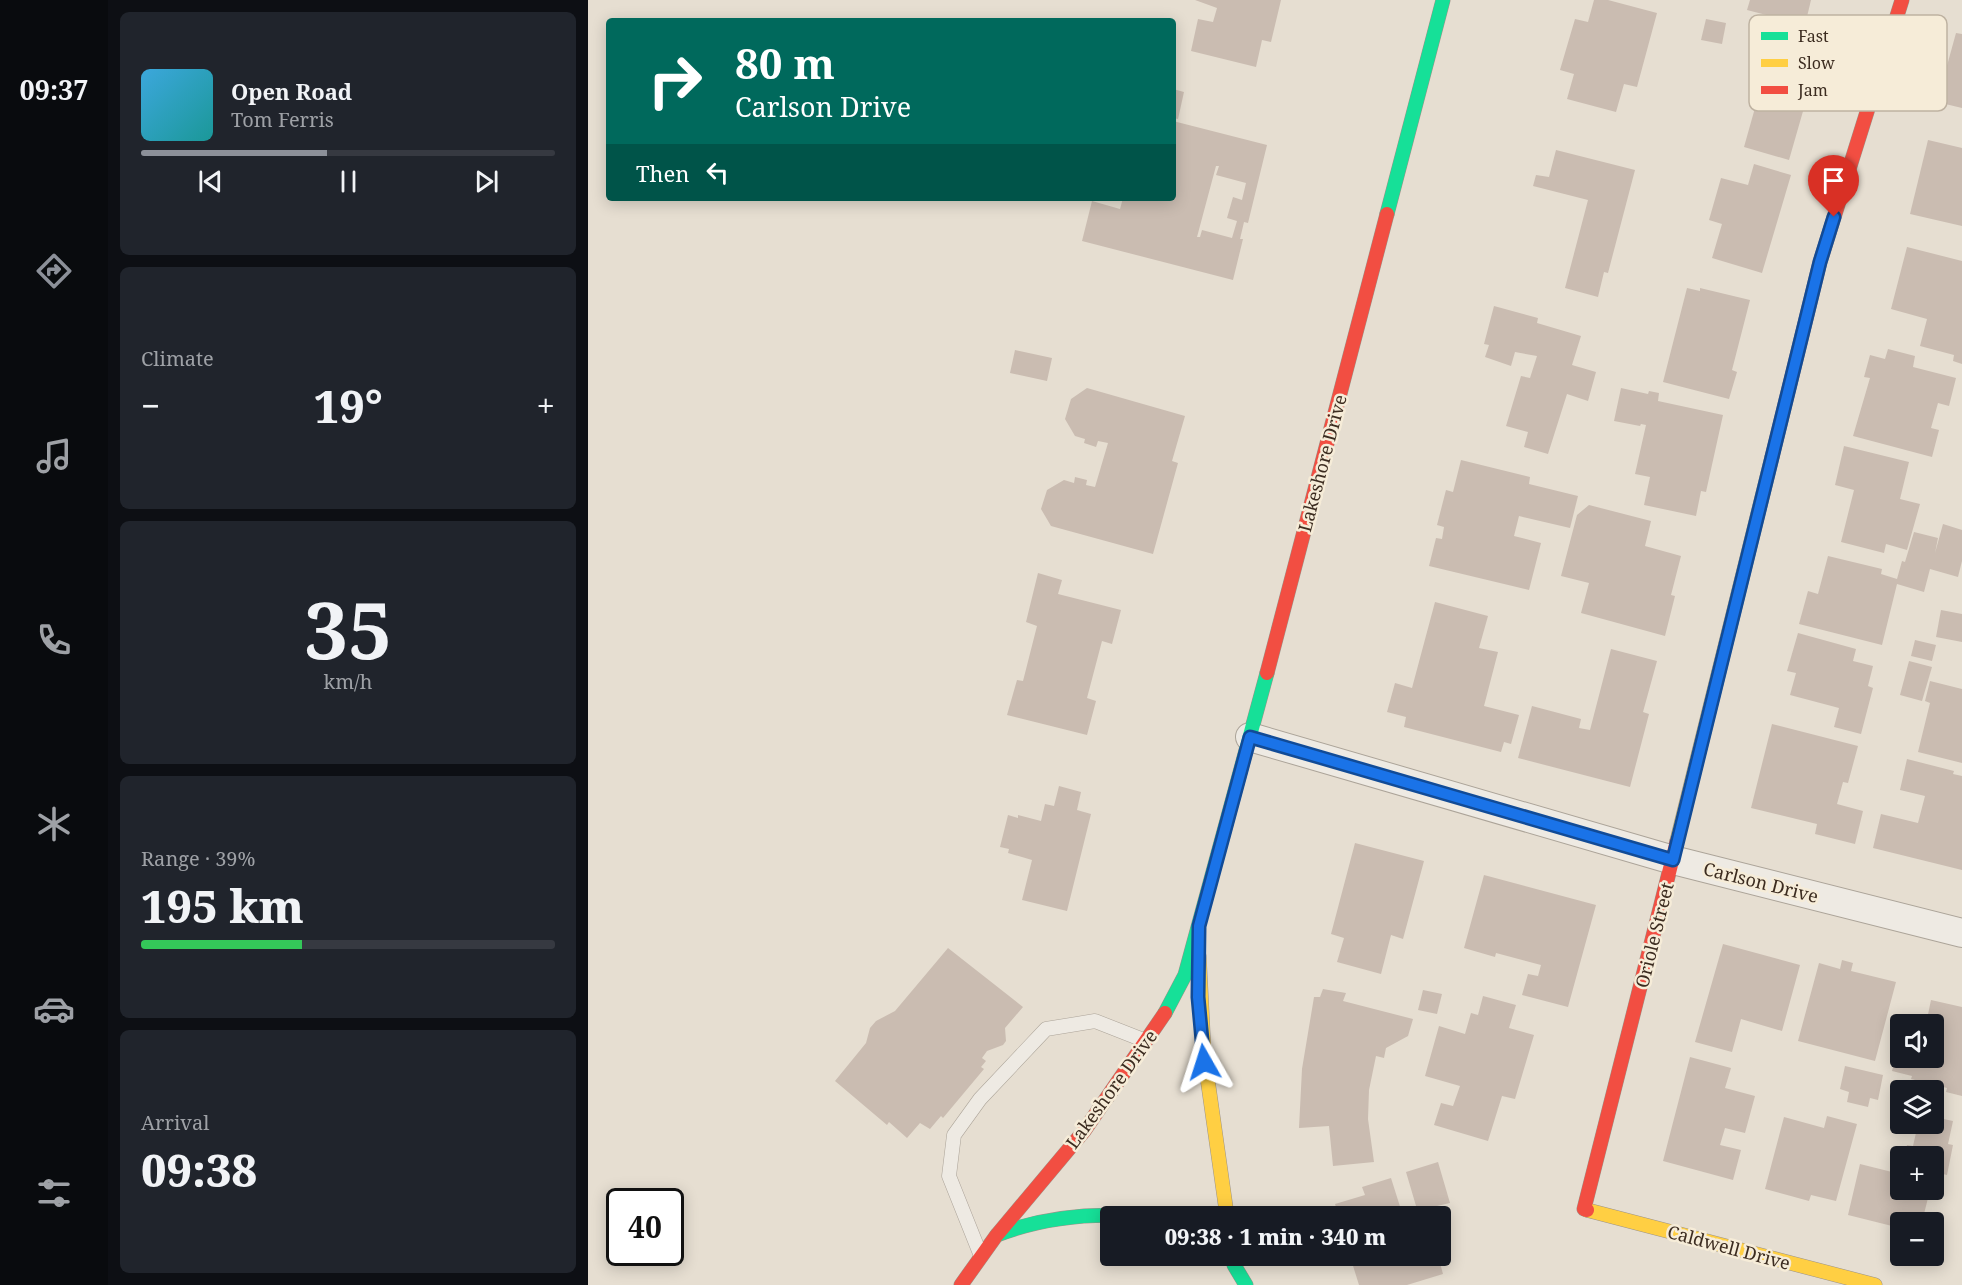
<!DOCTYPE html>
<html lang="en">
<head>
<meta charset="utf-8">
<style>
	body { margin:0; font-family:"Noto Serif",serif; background:#20242c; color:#f1f3f6; height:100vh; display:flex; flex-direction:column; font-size:22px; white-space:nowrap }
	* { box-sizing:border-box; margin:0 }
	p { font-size:20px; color:#9ea1a6 }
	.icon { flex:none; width:33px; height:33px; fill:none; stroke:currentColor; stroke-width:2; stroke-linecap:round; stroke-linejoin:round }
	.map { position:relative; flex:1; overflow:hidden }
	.panel { display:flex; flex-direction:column; gap:12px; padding:12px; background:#0d0f14; width:480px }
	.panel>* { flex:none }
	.banner { position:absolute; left:18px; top:18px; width:570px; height:183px; border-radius:6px; box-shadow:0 3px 15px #0003; background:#00695c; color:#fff; overflow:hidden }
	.tools { position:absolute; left:1302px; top:1014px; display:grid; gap:12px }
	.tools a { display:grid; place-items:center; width:54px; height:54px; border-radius:6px; background:#171b24; box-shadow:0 3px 15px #0003; font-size:30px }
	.speed { position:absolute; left:18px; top:1188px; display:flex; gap:12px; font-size:30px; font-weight:700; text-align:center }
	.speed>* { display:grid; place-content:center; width:78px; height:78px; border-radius:50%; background:#171b24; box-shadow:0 3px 15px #0003; line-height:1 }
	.speed .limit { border:3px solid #111; border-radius:9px; background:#fff; color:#111 }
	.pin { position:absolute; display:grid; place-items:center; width:51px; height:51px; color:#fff; margin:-62px -26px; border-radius:50% 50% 50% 0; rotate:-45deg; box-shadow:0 0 6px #0007 }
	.pin .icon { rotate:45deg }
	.me { position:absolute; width:66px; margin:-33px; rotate:354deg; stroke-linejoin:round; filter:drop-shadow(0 0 4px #0008) }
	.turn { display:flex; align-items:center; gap:21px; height:126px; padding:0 30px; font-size:27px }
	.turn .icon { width:78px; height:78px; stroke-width:2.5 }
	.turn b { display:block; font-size:42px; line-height:51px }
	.then { display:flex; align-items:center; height:57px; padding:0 30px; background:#0003; gap:12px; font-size:22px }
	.big { font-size:45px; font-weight:800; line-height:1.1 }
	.panel .widget { flex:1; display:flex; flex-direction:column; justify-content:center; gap:9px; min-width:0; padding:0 21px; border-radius:9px; background:#20242c }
	.panel .dial { align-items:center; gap:0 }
	.dial b { font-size:78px; line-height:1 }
	.song { display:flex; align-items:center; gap:18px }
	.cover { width:72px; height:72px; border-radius:9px; background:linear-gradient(135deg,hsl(200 70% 55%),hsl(180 70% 35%)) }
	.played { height:6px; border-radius:3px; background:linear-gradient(90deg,#8c9099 45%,#363941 45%) }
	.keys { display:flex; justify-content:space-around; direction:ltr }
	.heat { display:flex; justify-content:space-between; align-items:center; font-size:33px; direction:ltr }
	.charge { height:9px; border-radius:4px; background:linear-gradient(90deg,#34c759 39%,#363941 0) }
	.trip { position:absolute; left:512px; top:1206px; width:351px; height:60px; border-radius:6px; background:#171b24; box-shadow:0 3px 15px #0003; font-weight:800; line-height:60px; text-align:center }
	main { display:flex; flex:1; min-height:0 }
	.menu { display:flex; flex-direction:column; width:108px; justify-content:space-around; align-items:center; background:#090b0e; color:#9ea1a6 }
	.menu .icon { width:42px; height:42px }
	.menu .current { color:#8c9099 }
	.menu b { font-size:27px; color:#f1f3f6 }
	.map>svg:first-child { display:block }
	.building { fill:#cabcb1; fill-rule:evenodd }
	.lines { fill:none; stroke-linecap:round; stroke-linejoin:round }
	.lane-casing { stroke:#aca499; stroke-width:15 }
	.street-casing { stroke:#aca499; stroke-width:30 }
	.fast-casing { stroke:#9c9389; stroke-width:15 }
	.slow-casing { stroke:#9c9389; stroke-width:15 }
	.jam-casing { stroke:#9c9389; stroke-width:15 }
	.lane { stroke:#eeeae3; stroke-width:14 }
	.street { stroke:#eeeae3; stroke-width:28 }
	.fast { stroke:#16e098; stroke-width:14 }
	.slow { stroke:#ffcf43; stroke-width:14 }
	.jam { stroke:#f24e42; stroke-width:14 }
	.route-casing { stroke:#114b97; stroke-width:15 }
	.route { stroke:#1a73e8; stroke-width:10 }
	.labels { text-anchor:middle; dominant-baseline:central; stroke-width:5; stroke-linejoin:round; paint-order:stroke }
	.street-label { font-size:18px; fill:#3c2c20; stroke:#f6ecd8 }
	.key { fill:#f6ecd8; stroke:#beb2a1; stroke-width:1.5 }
	.key-label { font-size:16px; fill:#3c2c20 }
</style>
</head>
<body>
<main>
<nav class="menu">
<b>09:37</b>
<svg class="icon current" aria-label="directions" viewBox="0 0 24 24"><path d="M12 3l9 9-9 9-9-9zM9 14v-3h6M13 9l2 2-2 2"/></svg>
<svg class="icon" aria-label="music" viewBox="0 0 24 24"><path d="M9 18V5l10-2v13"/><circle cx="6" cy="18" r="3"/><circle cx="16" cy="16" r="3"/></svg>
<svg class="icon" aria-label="phone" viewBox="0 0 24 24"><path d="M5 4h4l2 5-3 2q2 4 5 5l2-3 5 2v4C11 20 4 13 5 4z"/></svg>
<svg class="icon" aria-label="climate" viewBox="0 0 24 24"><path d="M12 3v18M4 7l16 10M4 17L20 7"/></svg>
<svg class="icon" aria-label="car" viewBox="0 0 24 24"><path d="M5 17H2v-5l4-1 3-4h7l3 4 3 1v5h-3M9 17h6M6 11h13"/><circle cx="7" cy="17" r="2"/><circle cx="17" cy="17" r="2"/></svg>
<svg class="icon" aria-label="filters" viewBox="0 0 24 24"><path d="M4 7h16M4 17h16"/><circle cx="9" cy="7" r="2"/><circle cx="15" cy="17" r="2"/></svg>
</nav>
<section class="panel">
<div class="widget">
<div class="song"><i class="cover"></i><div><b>Open Road</b><p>Tom Ferris</p></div></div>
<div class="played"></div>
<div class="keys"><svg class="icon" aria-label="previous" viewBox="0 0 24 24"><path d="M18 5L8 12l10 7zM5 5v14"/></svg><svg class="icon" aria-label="pause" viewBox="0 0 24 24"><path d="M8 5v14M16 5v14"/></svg><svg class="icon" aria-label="next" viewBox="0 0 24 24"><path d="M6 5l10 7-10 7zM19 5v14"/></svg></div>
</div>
<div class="widget"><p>Climate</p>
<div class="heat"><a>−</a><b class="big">19°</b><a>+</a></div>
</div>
<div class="widget dial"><b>35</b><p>km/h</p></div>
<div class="widget"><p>Range · 39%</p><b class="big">195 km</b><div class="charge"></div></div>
<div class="widget"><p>Arrival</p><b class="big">09:38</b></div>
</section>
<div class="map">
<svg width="1374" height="1285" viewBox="0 0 1374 1285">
	<rect width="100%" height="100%" fill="#e6ded1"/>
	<g class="building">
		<polygon points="607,0 693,0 683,42 674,40 668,67 603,51 610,19 625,22 629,8"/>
		<polygon points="1006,0 1020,0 1069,13 1049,87 1036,84 1028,112 979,99 986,74 972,70 987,19 1000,22"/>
		<polygon points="1162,0 1223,0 1217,25 1159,10"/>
		<polygon points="1118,19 1138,23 1134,44 1113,40"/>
		<polygon points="1368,33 1374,34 1374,108 1349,102"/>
		<polygon points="1178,38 1213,49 1208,66 1226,73 1201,160 1156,147 1174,83 1165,81"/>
		<polygon points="585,89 596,92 590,119 585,118"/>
		<path d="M585 121 679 145 660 223 656 222 652 239H655L645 280 494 241 504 201 532 209 535 198H585ZM628 166H631L628 175 658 183 654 200 645 197 639 218 649 221 644 238 614 230 612 237H609Z"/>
		<polygon points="1340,140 1374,148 1374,226 1322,214"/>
		<polygon points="968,150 1047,170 1020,273 1016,272 1010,297 977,288 1000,200 945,186 948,175 961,177"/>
		<polygon points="1166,164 1203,175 1174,273 1124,258 1134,224 1121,220 1133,178 1160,185"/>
		<polygon points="1319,247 1374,261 1374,364 1365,361 1366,355 1332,346 1339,319 1303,309"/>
		<polygon points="1099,288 1112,291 1112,288 1162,300 1144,370 1149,372 1141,399 1075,382"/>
		<polygon points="906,306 950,318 949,323 993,336 984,365 1008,372 1000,401 979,394 960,454 936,447 940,432 918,426 933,376 942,378 949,356 927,352 923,366 897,357 901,345 896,344"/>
		<polygon points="1300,349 1327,356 1325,367 1368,378 1361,406 1350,403 1343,428 1351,430 1344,457 1265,436 1282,378 1276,377 1282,355 1297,359"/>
		<polygon points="427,350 464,358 459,381 422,373"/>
		<polygon points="499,388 597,416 584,461 590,463 565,554 463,526 453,509 459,490 476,480 486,483 487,477 499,480 498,485 507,487 520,443 510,441 508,447 496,443 497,439 487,436 477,419 483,399"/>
		<polygon points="1033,388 1060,394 1061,391 1071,393 1070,401 1135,415 1118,492 1113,491 1108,516 1056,505 1062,477 1047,474 1058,425 1053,424 1052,426 1026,421"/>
		<polygon points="1256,446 1321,462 1312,499 1332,504 1319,550 1298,544 1296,553 1253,542 1266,490 1247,485"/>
		<polygon points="873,460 942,477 941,484 990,496 982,528 931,516 926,536 953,543 941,590 841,566 848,538 854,539 856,527 849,525 858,490 865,492"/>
		<polygon points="1001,505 1063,521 1057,546 1093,556 1083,595 1087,596 1077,636 993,613 1001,583 973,576 989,515"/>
		<polygon points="1355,524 1374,530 1374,561 1370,577 1342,569 1336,592 1309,584 1294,645 1211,624 1220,591 1230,594 1240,556 1294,569 1293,574 1309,579 1314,561 1317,562 1326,532 1350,538 1347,553"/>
		<polygon points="450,573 474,580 470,594 533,610 524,644 514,641 499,698 508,701 499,735 419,715 429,680 435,681 449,626 438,622"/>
		<polygon points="847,602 900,616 891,648 910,652 896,706 931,715 923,744 916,742 913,752 816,727 818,717 799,712 807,683 824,688"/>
		<polygon points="1353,610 1374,614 1374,642 1348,637"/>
		<polygon points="1210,633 1268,649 1265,661 1285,666 1280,686 1285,688 1273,734 1246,727 1251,708 1202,695 1208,673 1199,671"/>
		<polygon points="1327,640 1348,645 1344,661 1323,656"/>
		<polygon points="1023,649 1069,661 1055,712 1061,714 1042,787 930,758 944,706 993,719 991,728 1002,730"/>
		<polygon points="1321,661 1344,667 1334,701 1312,695"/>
		<polygon points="1342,681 1374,689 1374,763 1330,752 1342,703 1337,701"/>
		<polygon points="1184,724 1270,746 1260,783 1255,782 1249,804 1275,811 1267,844 1227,834 1229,824 1163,808"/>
		<polygon points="1319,759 1366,771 1365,774 1374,776 1374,870 1285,848 1293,814 1330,823 1337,796 1312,790"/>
		<polygon points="471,786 493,792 489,810 503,814 479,911 434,900 444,860 420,853 421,849 412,847 420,815 430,818 430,815 453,821 457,804 466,806"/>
		<polygon points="767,843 836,861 815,939 803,935 793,974 749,962 756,938 743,934"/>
		<polygon points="896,875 1008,905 980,1007 934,995 940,974 950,976 953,965 908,953 907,957 876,948"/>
		<polygon points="1135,944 1212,965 1194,1031 1153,1019 1144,1052 1107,1042"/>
		<polygon points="360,948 435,1007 417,1028 418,1041 415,1045 399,1051 394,1058 398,1061 393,1067 396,1069 355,1118 353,1116 342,1129 332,1123 319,1138 301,1122 299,1125 247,1081 278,1043 282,1028 288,1021 307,1011"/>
		<polygon points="1254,960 1265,963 1263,971 1308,982 1287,1061 1210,1041 1231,963 1252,969"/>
		<polygon points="735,989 758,993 755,1001 825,1019 820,1036 798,1048 796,1058 788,1056 781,1090 780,1119 786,1162 745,1166 741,1126 711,1128 714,1069 726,997 732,997"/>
		<polygon points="835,990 854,994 849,1014 830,1010"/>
		<polygon points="895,996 928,1005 921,1028 946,1035 927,1099 914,1096 900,1141 846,1125 853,1103 865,1106 872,1086 837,1076 851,1026 877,1034 883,1013 890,1015"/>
		<polygon points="1343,1000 1374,1007 1374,1096 1358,1092 1359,1088 1323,1079 1324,1076 1304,1071 1312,1040 1312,1058 1346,1058 1346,1024 1338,1024"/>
		<polygon points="1102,1057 1143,1068 1137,1088 1167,1096 1157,1133 1137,1128 1132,1145 1153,1150 1145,1180 1075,1161"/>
		<polygon points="1257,1066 1295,1075 1290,1100 1282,1098 1280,1107 1259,1102 1261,1092 1252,1089"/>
		<polygon points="1239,1116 1269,1124 1248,1201 1223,1195 1221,1201 1177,1189 1196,1117 1236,1128"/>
		<polygon points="1346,1117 1365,1121 1360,1144 1365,1145 1359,1175 1346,1172 1346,1156 1317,1156 1319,1145 1325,1146 1330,1124 1346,1124"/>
		<polygon points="850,1162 862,1203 849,1206 852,1216 831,1216 818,1172"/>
		<polygon points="1272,1164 1312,1174 1312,1190 1342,1190 1334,1222 1312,1222 1312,1228 1260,1215"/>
		<polygon points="803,1178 815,1216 751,1216 747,1204 777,1195 774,1187"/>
		<polygon points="762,1256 850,1256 855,1274 819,1285 771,1285"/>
	</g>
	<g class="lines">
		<defs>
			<polyline id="lane" points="393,1256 361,1176 366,1135 392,1099 458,1029 507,1021 558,1041"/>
			<polyline id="street" points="662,737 1085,860 1374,933"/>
			<g id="fast">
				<polyline points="799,214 855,0"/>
				<polyline points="577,1013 597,975 679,673"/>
				<path d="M409 1235C453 1218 497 1213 544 1216"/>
				<polyline points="645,1256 646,1265 658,1285"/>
			</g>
			<g id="slow">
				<polyline points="1089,841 1184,457"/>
				<polyline points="611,956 616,1054 639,1216"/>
				<polyline points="999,1210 1287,1285"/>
			</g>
			<g id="jam">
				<polyline points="1184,457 1232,262 1314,0"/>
				<polyline points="679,673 799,214"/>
				<polyline points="999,1210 996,1209 1089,841"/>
				<polyline points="373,1285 408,1236 496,1131 577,1013"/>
			</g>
		</defs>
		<use href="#lane" class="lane-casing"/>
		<use href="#street" class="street-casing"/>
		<use href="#fast" class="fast-casing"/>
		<use href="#slow" class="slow-casing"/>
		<use href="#jam" class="jam-casing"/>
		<use href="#lane" class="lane"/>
		<use href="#street" class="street"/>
		<use href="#fast" class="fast"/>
		<use href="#slow" class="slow"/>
		<use href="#jam" class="jam"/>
	</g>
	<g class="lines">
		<defs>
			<polyline id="route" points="616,1062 610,997 611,926 662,737 1085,860 1232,262 1246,217"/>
		</defs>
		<use href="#route" class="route-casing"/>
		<use href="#route" class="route"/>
	</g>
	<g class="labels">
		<g class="street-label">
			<text transform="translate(734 463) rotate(-75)">Lakeshore Drive</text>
			<text transform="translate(1173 882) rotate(14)">Carlson Drive</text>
			<text transform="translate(1066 935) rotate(-76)">Oriole Street</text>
			<text transform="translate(523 1089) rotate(-54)">Lakeshore Drive</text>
			<text transform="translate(1141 1247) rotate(15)">Caldwell Drive</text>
		</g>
	</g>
	<rect x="1161" y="15" width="198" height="96" rx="9" class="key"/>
	<rect x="1173" y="32" width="27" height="8" fill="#16e098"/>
	<rect x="1173" y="59" width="27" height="8" fill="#ffcf43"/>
	<rect x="1173" y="86" width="27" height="8" fill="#f24e42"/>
	<g class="key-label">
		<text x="1210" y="42">Fast</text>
		<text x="1210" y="69">Slow</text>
		<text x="1210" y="96">Jam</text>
	</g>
</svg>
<div class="tools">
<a><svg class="icon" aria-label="sound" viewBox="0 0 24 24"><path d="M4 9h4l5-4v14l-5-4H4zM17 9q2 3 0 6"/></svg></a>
<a><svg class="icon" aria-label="layers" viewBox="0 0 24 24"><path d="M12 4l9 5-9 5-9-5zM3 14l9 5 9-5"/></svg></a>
<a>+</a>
<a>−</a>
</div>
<div class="speed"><div class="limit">40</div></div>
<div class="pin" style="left:1246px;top:217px;background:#d93025"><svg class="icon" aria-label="arrive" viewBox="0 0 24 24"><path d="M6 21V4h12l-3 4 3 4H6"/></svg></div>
<svg class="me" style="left:616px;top:1062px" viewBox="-20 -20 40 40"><path d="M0-17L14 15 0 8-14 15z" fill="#1a73e8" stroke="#fff" stroke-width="4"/></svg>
<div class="trip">09:38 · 1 min · 340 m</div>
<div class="banner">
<div class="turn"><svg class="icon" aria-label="right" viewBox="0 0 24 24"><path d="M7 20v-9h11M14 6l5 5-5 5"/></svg><div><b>80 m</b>Carlson Drive</div></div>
<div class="then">Then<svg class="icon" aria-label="left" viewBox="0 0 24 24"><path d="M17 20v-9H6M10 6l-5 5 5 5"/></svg></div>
</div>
</div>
</main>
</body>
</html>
